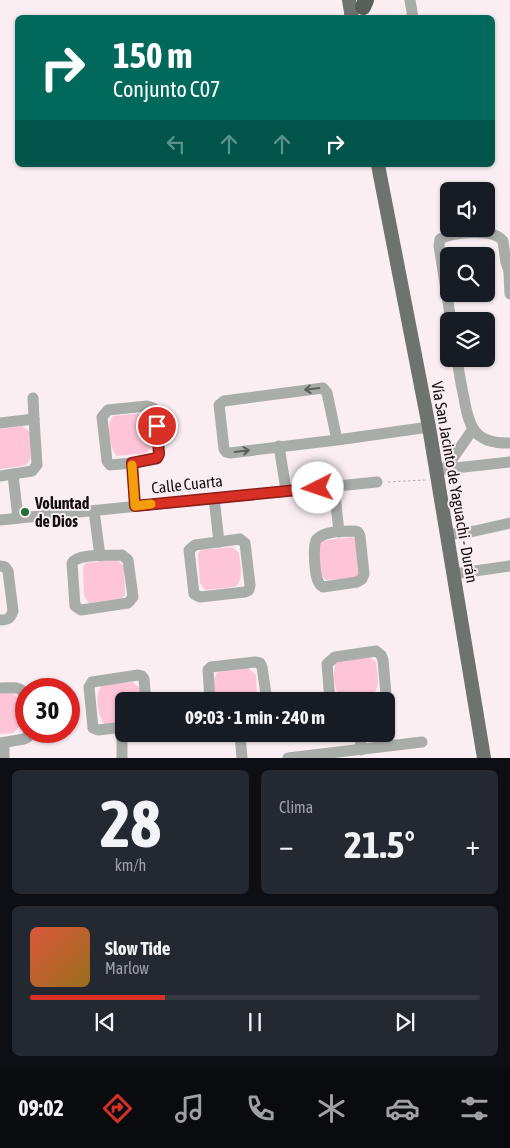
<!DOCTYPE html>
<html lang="es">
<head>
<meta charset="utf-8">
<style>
	body { margin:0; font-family:"Asap Condensed",sans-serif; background:#242831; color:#f1f3f6; height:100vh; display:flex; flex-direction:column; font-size:19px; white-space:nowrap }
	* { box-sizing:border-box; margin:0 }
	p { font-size:16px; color:#9ea1a6 }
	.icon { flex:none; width:28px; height:28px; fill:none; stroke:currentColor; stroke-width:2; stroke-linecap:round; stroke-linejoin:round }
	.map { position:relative; height:758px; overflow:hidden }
	.sheet { display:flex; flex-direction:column; gap:12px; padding:12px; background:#0d0f14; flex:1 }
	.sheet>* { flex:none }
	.guide { position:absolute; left:15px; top:15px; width:480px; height:152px; border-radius:8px; box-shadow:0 1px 4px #0004; background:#00695c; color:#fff; overflow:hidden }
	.tools { position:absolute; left:440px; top:182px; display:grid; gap:10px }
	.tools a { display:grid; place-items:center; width:55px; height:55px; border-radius:8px; background:#171b24; box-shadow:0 1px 4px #0004; font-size:25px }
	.speed { position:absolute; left:15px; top:678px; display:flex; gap:10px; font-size:25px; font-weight:700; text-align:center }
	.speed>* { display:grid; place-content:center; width:65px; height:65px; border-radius:50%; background:#171b24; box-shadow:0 1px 4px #0004; line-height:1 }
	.speed .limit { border:8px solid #d22; background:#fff; color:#111 }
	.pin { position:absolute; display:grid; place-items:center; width:42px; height:42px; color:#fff; margin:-21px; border:2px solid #fff; border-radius:50%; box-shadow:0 1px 5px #0007 }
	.me { position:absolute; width:55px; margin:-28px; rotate:266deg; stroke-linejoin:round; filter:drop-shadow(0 0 4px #0008) }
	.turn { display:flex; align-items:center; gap:18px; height:105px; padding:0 15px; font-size:22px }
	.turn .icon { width:65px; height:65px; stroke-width:2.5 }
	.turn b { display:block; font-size:35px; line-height:42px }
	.lanes { display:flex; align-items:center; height:48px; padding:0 15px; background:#0003; justify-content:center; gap:25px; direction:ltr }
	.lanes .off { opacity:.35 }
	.big { font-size:38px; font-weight:700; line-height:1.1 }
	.sheet .tile { flex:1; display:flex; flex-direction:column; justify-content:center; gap:8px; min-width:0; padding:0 18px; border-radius:8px; background:#242831 }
	.sheet .dial { align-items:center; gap:0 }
	.dial b { font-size:65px; line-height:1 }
	.song { display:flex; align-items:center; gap:15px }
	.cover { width:60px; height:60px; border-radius:8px; background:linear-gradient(135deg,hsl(10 70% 55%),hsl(40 70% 35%)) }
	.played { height:5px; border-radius:2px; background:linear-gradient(90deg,#d93025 30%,#363941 30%) }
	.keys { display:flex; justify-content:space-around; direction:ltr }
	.heat { display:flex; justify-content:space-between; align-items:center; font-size:28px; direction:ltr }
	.sheet .tiles { flex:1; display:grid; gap:12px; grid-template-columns:1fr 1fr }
	.tile:last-child { grid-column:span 2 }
	.trip { position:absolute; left:115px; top:692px; width:280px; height:50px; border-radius:8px; background:#171b24; box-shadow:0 1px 4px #0004; font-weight:700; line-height:50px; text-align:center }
	.tab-bar { display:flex; height:80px; justify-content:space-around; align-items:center; background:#090b0e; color:#9ea1a6 }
	.tab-bar .icon { width:35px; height:35px }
	.tab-bar .on { color:#d93025 }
	.tab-bar b { font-size:22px; color:#f1f3f6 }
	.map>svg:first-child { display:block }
	.green { fill:#fec4d7 }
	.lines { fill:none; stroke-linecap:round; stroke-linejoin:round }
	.path { stroke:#b3aaad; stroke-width:1; stroke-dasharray:2.5 2.5; stroke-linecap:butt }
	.minor { stroke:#a9ada9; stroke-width:11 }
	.major { stroke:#6d736e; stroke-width:14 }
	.highway { stroke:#575f59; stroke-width:16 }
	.oneway { stroke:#5e5e5c }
	.route-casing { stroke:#8d1f18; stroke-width:12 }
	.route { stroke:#d93025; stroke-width:9 }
	.slow { stroke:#f59e0b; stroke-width:9 }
	.poi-dot { fill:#236d3b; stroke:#faeef2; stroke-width:2 }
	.labels { text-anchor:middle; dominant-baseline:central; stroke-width:4; stroke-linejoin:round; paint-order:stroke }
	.street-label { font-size:16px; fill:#120e0f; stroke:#faeef2 }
	.poi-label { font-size:16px; font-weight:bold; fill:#120e0f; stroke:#faeef2; text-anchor:start }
</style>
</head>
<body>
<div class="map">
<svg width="510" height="758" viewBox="0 0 510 758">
	<rect width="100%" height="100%" fill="#faeef2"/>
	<g class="green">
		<path d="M144 413 151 419 153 446 146 453 117 456C109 448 106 425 113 416Z"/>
		<path d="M22 426 30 432C31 467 35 465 0 469V429Z"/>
		<polygon points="352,537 355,539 361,571 357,576 354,578 325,580 320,573 318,544 321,541"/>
		<path d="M232 547 239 553C240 564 245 582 234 587L205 590 200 583 198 554 201 550Z"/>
		<polygon points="116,560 124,566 125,594 122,598 89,603 84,596 83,567 86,563"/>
		<path d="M368 656 376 662C377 673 382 691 370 696L341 699C334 691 331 668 338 659Z"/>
		<path d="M248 668 256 675 257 701H216C215 692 211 679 218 672Z"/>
		<path d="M132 682 140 688V701H124V723L105 725C98 717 94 694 102 685Z"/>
		<polygon points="11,692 18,698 20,726 13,733 0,734 0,693"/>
	</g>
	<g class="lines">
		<polyline class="path" points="388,482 426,480"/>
		<g class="minor">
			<polyline points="410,0 413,18"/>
			<polyline points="509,273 510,294"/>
			<path d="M451 321 439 246 440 239C453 232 494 228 503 241L506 263 510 273"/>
			<path d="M457 359C459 372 461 385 464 398 469 428 475 444 510 443"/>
			<polyline points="33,398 34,419"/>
			<polygon points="147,406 153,408 156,411 159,454 157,459 132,463 110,465 107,461 102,417 108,410"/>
			<polyline points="0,423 34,419 37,465 32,471 0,476"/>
			<polyline points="337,440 327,393 323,388 224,401 219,405 224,449 226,452 230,453 337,440 429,427"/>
			<polyline points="279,446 286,490"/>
			<polyline points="132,463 135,506"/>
			<polyline points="446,468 473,429"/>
			<polyline points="437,470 510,462"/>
			<polyline points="13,475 18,518"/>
			<polyline points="334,486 339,532"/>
			<polyline points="214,498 219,542"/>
			<polyline points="94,511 100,556"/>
			<polyline points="0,520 377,482"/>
			<path d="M355 531 358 532 360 536 364 574 362 579 357 582 323 587C320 585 320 585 318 581 315 575 312 544 317 539 324 531 344 531 355 531Z"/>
			<polyline points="447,535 475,531 510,523"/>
			<polygon points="240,539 245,543 250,585 249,590 245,592 200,597 194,594 189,550 195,545"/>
			<path d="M122 555 128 560 133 597 128 603 81 610 75 606 72 563C78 553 110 556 122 555Z"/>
			<path d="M0 566 5 567 8 571 13 611C10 619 8 620 0 620"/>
			<polyline points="454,574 510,566"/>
			<path d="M0 688C25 687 23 687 26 711"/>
			<polyline points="210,701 208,670 211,667 255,662 260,663 262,667 267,701"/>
			<polyline points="330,701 327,664 335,657 376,651 381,655 383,660 386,694 380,701"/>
			<polyline points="122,727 122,758"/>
			<polyline points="124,727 98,730 93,728 89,687 92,682 138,675 142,676 144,679 146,701"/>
			<polyline points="240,734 242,758"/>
			<polyline points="360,734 361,750"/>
			<polyline points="0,743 24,739 28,737 29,731"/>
			<polyline points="4,743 4,758"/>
			<polyline points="288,758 422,742"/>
		</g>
		<g class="major">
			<polyline points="349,0 352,18"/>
			<polyline points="378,165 429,427 484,758"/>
		</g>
		<polyline class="highway" points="363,7 366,0"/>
	</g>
	<defs><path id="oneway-shaft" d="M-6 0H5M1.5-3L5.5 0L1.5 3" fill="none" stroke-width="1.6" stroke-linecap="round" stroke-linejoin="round" transform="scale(1.25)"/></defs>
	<g class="oneway">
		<use href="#oneway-shaft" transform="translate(312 389) rotate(173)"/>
		<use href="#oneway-shaft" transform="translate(242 451) rotate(-7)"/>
	</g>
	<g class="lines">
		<defs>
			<polyline id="route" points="157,426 159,454 157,458 132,463 135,506 318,488"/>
		</defs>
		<use href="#route" class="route-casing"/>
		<use href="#route" class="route"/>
		<polyline class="slow" points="132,465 135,506 151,504"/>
	</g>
	<circle class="poi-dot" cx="25" cy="512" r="5"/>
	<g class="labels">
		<g class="street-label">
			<text transform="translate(455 482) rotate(80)">Vía San Jacinto de Yaguachi - Durán</text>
			<text transform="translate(187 484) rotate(-6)">Calle Cuarta</text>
		</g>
		<g class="poi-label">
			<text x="35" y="503">Voluntad<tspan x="35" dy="18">de Dios</tspan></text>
		</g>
	</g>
</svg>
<div class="tools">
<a><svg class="icon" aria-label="sound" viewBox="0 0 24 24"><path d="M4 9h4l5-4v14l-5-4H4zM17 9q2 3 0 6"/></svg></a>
<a><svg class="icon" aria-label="search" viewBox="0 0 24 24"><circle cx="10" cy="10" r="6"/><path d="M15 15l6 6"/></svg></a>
<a><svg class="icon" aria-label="layers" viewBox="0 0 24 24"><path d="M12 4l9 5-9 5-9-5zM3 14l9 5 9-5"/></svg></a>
</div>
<div class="speed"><div class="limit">30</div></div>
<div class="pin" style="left:157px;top:426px;background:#d93025"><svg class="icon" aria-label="arrive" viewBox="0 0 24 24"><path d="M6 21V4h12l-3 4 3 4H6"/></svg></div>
<svg class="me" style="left:318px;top:488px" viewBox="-20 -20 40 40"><circle r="19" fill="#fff"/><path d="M0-13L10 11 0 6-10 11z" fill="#d93025"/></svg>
<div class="trip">09:03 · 1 min · 240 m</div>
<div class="guide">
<div class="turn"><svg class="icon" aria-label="right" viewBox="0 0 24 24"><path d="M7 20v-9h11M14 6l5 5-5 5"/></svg><div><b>150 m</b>Conjunto C07</div></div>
<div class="lanes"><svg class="icon off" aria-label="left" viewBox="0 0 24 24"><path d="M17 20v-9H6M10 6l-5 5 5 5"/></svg><svg class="icon off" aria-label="ahead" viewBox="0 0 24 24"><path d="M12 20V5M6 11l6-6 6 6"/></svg><svg class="icon off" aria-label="ahead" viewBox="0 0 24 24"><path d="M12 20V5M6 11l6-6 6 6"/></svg><svg class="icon" aria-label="right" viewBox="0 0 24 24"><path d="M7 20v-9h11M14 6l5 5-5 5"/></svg></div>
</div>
</div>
<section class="sheet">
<div class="tiles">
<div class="tile dial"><b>28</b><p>km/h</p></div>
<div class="tile"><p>Clima</p>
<div class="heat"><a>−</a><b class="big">21.5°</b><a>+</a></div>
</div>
<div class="tile">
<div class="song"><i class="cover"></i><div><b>Slow Tide</b><p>Marlow</p></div></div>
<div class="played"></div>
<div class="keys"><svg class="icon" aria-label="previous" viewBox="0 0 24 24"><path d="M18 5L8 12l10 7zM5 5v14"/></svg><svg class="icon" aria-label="pause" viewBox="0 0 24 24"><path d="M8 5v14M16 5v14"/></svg><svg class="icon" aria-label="next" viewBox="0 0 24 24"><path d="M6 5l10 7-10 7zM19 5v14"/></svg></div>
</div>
</div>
</section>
<nav class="tab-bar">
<b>09:02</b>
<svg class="icon on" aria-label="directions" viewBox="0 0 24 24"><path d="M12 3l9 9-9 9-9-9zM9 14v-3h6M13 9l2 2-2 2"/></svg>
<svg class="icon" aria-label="music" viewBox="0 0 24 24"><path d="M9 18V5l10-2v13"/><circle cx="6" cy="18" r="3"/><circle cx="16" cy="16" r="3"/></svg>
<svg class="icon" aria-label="phone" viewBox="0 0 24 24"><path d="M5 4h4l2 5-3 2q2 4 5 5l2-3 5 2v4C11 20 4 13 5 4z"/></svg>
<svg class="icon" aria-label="climate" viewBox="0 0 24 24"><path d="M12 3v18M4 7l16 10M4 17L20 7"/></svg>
<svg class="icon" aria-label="car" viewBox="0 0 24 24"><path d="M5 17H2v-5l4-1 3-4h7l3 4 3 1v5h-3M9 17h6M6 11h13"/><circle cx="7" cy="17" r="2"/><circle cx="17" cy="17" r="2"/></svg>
<svg class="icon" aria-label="filters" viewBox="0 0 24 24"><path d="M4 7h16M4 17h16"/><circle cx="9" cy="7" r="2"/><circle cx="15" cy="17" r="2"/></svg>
</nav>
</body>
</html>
